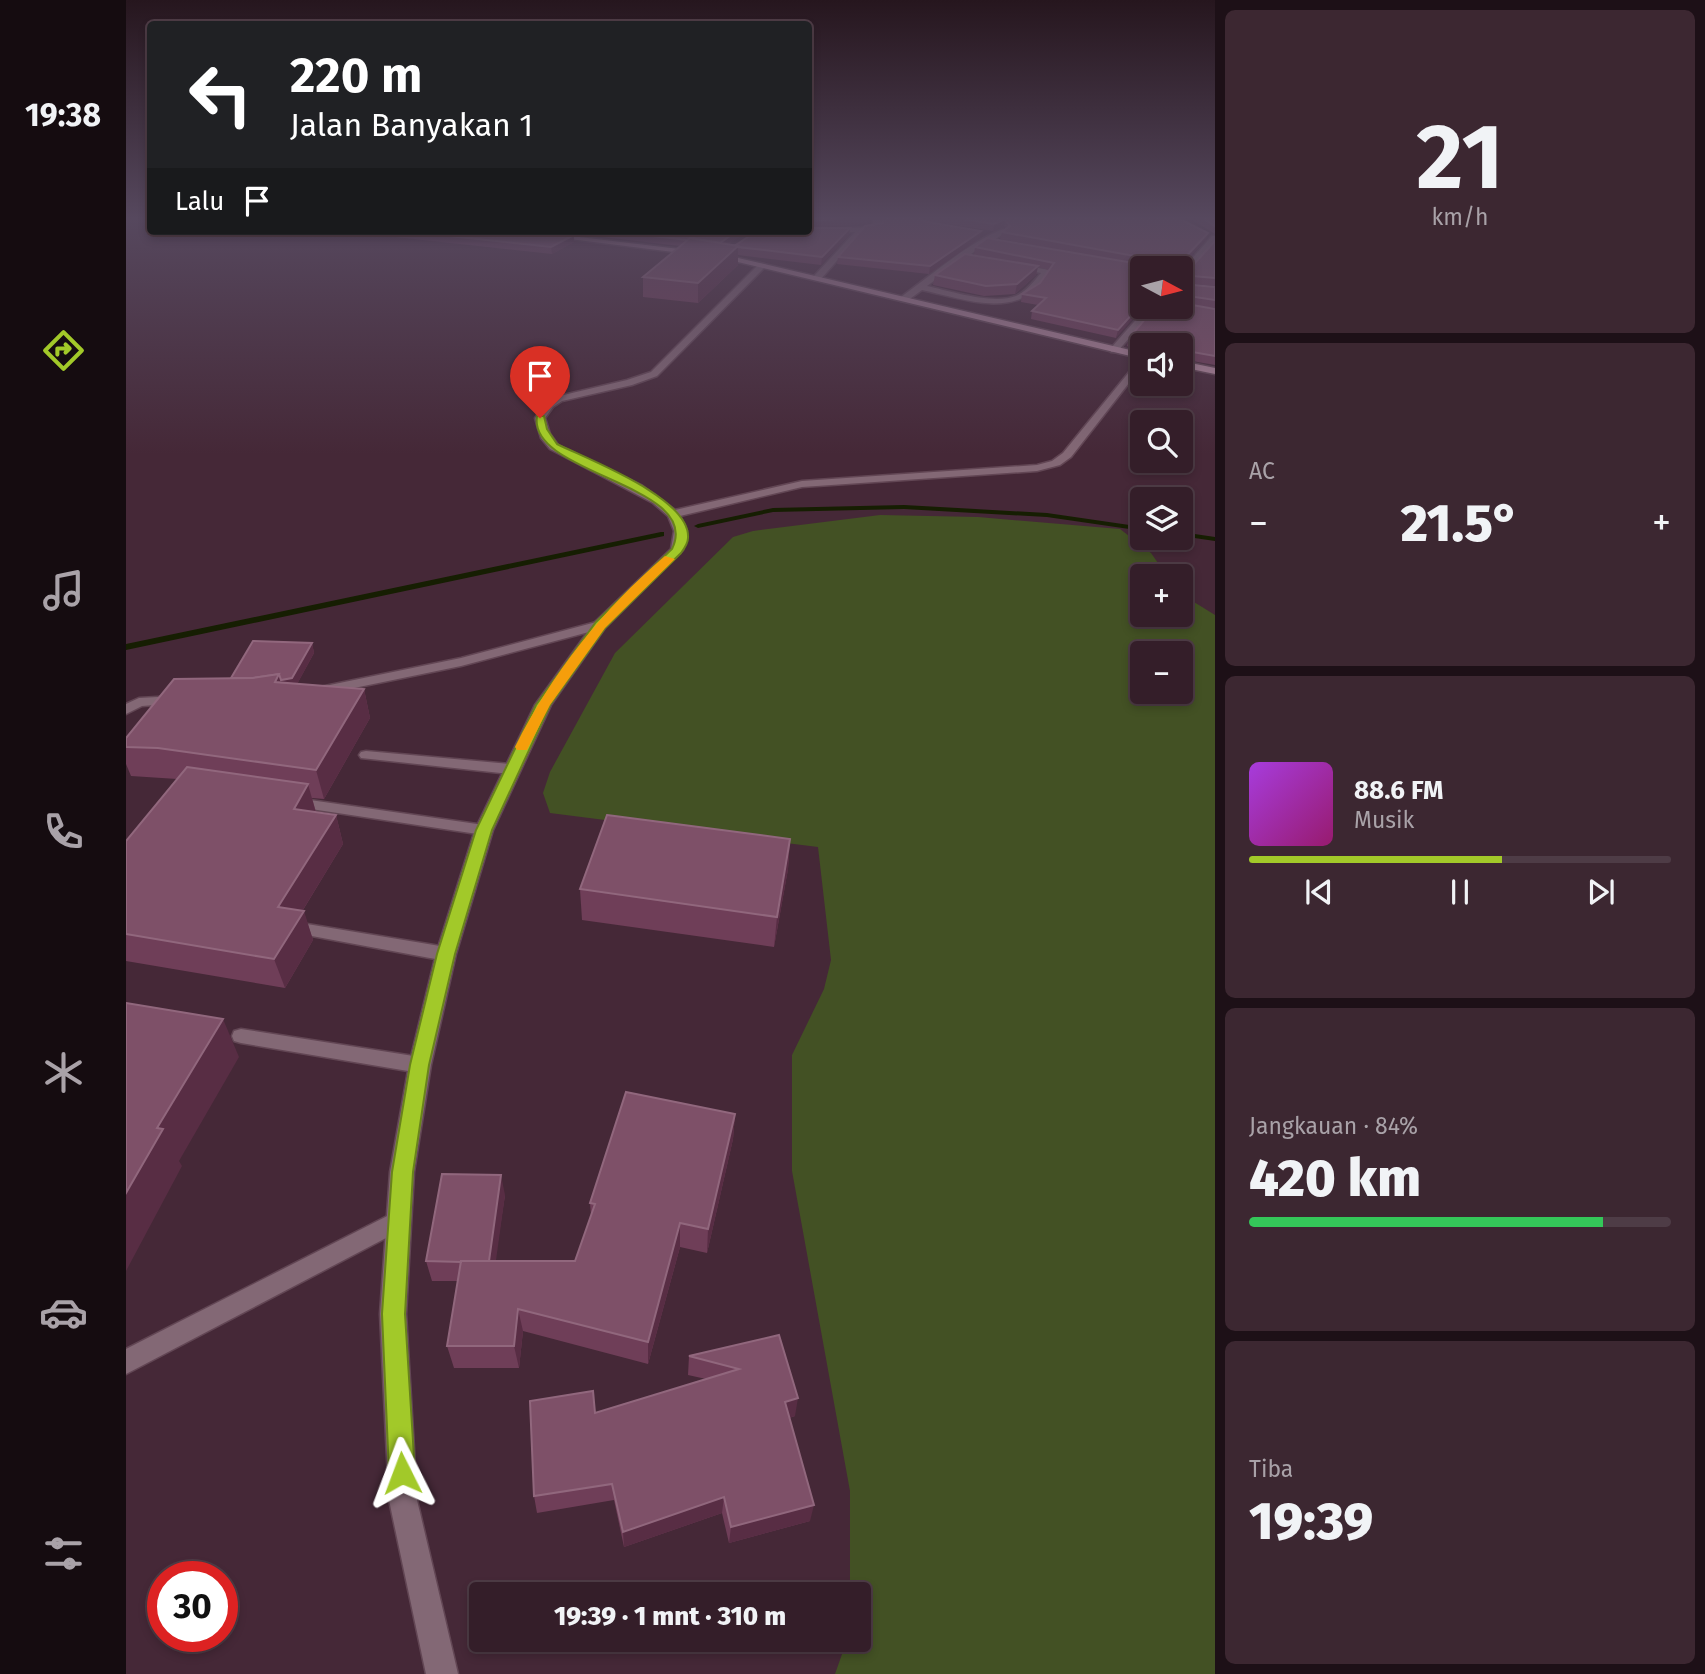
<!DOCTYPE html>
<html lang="id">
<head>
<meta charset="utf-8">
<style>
	body { margin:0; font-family:"Fira Sans",sans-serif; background:#3c2731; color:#f1f3f6; height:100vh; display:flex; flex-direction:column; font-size:26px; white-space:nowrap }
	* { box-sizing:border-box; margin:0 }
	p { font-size:23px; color:#a9a2a8 }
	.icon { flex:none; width:38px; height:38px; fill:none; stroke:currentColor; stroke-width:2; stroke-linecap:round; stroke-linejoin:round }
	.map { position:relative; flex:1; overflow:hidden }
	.panel { display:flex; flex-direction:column; gap:10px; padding:10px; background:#1d1017; width:490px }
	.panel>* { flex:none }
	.guide { position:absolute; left:21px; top:21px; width:665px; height:214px; border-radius:7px; box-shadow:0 4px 10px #0003,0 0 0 2px #4e3c46; background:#202124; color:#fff; overflow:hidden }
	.needle { width:46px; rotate:97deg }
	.controls { position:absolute; left:1004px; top:256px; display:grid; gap:14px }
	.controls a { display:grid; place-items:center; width:63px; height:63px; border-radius:7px; background:#341e29; box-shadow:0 4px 10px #0003,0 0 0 2px #4e3c46; font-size:35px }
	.speed { position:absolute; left:21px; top:1561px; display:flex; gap:14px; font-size:35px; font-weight:700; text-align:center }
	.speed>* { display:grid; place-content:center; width:91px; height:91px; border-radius:50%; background:#341e29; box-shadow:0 4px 10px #0003,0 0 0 2px #4e3c46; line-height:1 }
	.speed .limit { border:10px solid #d22; background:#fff; color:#111 }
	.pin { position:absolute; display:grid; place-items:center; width:60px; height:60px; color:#fff; margin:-72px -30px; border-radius:50% 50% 50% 0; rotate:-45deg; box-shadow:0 0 7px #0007 }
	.pin .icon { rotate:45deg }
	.me { position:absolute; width:77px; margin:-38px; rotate:357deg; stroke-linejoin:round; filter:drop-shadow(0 0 5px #0008) }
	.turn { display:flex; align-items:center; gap:24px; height:147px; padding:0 28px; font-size:32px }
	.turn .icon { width:91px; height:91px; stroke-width:2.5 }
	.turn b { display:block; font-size:49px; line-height:60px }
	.then { display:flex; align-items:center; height:66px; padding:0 28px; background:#0003; gap:14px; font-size:26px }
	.big { font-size:52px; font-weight:800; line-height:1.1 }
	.panel .card { flex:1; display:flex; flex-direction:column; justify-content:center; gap:10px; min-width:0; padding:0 24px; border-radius:10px; background:#3c2731 }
	.panel .dial { align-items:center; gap:0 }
	.dial b { font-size:91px; line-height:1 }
	.song { display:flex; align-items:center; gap:21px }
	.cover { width:84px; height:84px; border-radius:10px; background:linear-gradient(135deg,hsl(280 70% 55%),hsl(320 70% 35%)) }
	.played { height:7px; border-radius:4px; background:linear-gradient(90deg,#a2c929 60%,#4e3c46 60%) }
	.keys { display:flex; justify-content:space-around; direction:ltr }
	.heat { display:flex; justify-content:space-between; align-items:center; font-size:38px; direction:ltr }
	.charge { height:10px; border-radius:5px; background:linear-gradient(90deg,#34c759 84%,#4e3c46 0) }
	.trip { position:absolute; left:343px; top:1582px; width:402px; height:70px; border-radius:7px; background:#341e29; box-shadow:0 4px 10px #0003,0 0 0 2px #4e3c46; font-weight:800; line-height:70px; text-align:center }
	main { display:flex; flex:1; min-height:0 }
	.dock { display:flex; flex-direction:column; width:126px; justify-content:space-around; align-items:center; background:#150c10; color:#a9a2a8 }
	.dock .icon { width:49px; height:49px }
	.dock .active { color:#a2c929 }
	.dock b { font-size:32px; color:#f1f3f6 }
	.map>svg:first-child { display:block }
	.green { fill:#435124; fill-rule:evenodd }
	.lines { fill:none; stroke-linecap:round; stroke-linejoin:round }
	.stream { fill:#161e02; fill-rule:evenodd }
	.lane-casing { stroke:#624654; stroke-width:3 }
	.street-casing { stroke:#624654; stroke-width:3 }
	.secondary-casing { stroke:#624654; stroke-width:3 }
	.lane { fill:#836875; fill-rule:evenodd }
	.street { fill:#836875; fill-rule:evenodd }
	.secondary { fill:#af869a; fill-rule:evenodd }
	.wall { fill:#6f3e58 }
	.shaded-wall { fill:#582d44 }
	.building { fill:#7e5068; stroke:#91677d; stroke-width:2 }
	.route { fill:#a2c929; stroke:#69831b; stroke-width:2 }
	.slow { fill:#f59e0b }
</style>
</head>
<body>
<main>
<nav class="dock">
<b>19:38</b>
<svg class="icon active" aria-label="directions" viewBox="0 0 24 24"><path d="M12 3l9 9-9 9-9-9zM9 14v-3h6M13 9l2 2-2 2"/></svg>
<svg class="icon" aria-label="music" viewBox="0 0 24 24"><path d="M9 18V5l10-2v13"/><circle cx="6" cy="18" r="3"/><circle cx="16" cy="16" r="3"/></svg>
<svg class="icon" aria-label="phone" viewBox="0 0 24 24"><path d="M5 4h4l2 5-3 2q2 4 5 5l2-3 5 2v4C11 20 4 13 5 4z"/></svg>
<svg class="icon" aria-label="climate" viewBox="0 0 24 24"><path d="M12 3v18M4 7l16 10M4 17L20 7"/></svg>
<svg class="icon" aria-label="car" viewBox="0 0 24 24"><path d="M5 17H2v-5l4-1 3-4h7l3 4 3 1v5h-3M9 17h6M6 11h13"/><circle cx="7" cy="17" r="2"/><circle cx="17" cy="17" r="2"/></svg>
<svg class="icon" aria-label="filters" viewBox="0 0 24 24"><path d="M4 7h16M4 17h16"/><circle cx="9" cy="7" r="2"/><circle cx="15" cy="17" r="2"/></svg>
</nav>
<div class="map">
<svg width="1089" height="1674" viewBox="0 0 1089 1674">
	<rect width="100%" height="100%" fill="#452837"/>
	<path class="green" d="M754 515 852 517 994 529 1025 553 1041 576H1017V614H1055V594L1089 615V1674H709L721 1640H733V1594H724V1491L666 1171V1055L698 989 705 960 692 847 424 813 417 793 424 772 489 653 607 537 627 531ZM1017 653H1055V691H1017Z"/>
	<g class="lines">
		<g class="stream">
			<polygon points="778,505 921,513 1017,527 1017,531 921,517 778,509 647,512 572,528 568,526 572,524 647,508"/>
			<polygon points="535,532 538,532 538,536 0,650 0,644"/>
			<polygon points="1055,532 1089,537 1089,541 1055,536"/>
		</g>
		<defs>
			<g id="lane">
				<polygon points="474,621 478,622 478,628 335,666 194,695 187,691 194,687 335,658"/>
				<polygon points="50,696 55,697 57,700 55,703 16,706 0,714 0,704 13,698"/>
				<polygon points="240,751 385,764 392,769 385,774 235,758 233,755 235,752"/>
				<polygon points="170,798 358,825 366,830 358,835 165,806 162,803"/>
				<polygon points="181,924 320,947 326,949 329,954 326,959 320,961 175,934 172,930 175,926"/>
				<polygon points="115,1029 294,1057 301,1059 304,1065 301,1071 294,1073 115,1043 108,1041 106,1036 108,1031"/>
				<polygon points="273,1210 281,1213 284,1220 281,1227 0,1374 0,1349"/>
			</g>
			<g id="street">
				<polygon points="747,219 755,219 754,228 737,231 694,280 688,280 688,276 729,232 669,233 665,231 743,227 747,225"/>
				<path d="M877 229 880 233 856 246 801 286C824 291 867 305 890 296 900 292 908 281 915 273L885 267V263L923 270C922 276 916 282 911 287 883 318 830 297 796 290L781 301H775V297C807 274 840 244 877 229Z"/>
				<polygon points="1086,236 1089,236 1089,242 1055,278 1055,271"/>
				<polygon points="634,263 641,265 531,376 506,385 436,401 427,407 419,418 424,434 432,445 515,485 549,510 676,481 911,465 926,461 937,453 1017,355 1017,365 945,457 934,465 911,471 676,487 554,516 561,531 557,550 479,628 425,705 367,830 330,954 305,1065 288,1172 280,1314 291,1500 332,1674 300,1674 263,1500 254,1314 264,1172 283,1065 310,954 349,830 409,705 469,622 545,549 548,531 542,516 527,503 424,449 415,438 409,418 419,403 429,397 501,380 525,372"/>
				<polygon points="1022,306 1031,306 991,352 985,352 985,348"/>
			</g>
			<g id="secondary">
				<polygon points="381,231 403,231 595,254 1017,353 1017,359 595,258"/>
				<polygon points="1055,361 1089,368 1089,374 1055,367"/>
			</g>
		</defs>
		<use href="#lane" class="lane-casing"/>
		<use href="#street" class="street-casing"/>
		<use href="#secondary" class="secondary-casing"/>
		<use href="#lane" class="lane"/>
		<use href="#street" class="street"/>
		<use href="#secondary" class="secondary"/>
	</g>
	<g class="wall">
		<polygon points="757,219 1054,219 1080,240 1017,268 990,338 905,319 906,311 912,305 895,302 896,294 914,283 923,270 912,267 910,275 889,294 858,296 807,285 809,275 863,257 848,255 849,247 981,259 874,239 876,232 879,229 878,226 867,231 798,220 797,221 855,231 853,239 803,274 711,264 712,257 757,223"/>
		<polygon points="1065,219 1089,219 1089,234"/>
		<polygon points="724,228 723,235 695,265 612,255 612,265 572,303 517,297 517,277 554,246 425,231 622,231 602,244 610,245"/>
		<polygon points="223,231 417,231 448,235 448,242 426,254 223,232"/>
		<polygon points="1089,241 1089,286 1057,283 1089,287 1089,308 1071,306 1089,309 1089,365 1055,359 1055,345 1017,345 1017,352 1001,346 1003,338 1055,306 1055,268 1055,272 1060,273"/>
		<polygon points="186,643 188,653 171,684 238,689 244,718 198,799 186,798 190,812 210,815 217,844 177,910 187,940 159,988 0,961 0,841 51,779 5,776 0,764 0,738 105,678"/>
		<polygon points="664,839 662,869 648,947 456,920 454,889"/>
		<polygon points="609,1114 607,1139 581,1253 554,1247 522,1364 397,1331 393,1368 328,1368 321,1346 332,1281 306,1281 300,1261 379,1195 369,1261 449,1261 465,1215 464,1203"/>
		<polygon points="653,1335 669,1416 663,1418 684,1521 603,1543 596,1513 498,1547 488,1500 411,1513 408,1496 469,1413 580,1379 562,1375 563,1356"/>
	</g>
	<g class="shaded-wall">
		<polygon points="712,219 744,219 742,224 682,228 682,221"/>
		<polygon points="879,219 878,226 867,231 868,224"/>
		<polygon points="724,228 723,235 695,265 696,257"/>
		<polygon points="611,231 622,231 592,251 592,244"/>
		<polygon points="855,231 853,239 803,274 804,266"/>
		<polygon points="1082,233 1080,240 1054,268 1055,262"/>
		<polygon points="448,235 448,242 426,254 425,247"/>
		<polygon points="612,246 612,265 572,303 572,283"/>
		<polygon points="912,266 910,275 889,294 891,284"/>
		<polygon points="1017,302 1017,306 1018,306 990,338 992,330"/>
		<polygon points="186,643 188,653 169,688 135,693"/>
		<polygon points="238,689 244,718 198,799 190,770"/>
		<polygon points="182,784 190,813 168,809"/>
		<polygon points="210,815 217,844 161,936 152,907"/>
		<polygon points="664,839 662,869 648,947 651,917"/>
		<polygon points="178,911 187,940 159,988 148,959"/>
		<polygon points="97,1019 113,1057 53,1161 56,1166 0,1271 0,1193 31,1128"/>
		<polygon points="609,1114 607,1139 581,1253 582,1229"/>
		<polygon points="375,1175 379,1195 367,1282 362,1263"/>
		<polygon points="554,1223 554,1247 522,1364 522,1342"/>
		<polygon points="392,1309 397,1331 393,1368 388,1346"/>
		<polygon points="672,1398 669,1416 656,1420 659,1402"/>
		<polygon points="598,1497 596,1513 498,1547 497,1532"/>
		<polygon points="688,1505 684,1521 603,1543 605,1527"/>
	</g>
	<g class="building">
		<polygon points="682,219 712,219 682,221"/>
		<polygon points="757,219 796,219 797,221 855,231 804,266 712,257 739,226 757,223"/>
		<polygon points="837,219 1054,219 1082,233 1055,262 1055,268 1017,268 1017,302 992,330 906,311 920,298 896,294 914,283 928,263 849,247 861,238 1019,265 1025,262 1025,259 876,232 884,226 879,219 868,224"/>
		<polygon points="1078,219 1089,219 1089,226"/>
		<polygon points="682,228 724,228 696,257 612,247 612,246 610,245 631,231 682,231"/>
		<polygon points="277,231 417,231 448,235 425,247"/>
		<polygon points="485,231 611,231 594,243 564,238 561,240"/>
		<polygon points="564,238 612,246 572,283 517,277"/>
		<polygon points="1089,241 1089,278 1055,275 1057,284 1089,287 1089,300 1055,295 1055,268 1055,272 1060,273"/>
		<polygon points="839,254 912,266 891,284 860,286 809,275"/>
		<polygon points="1055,303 1089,309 1089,356 1055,350 1055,345 1025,345 1003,338 1030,306 1055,306"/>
		<polygon points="127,641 186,643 166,678 155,680 153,674 127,678 105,678"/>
		<polygon points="153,674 149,682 238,689 190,770 32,748 0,747 0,738 48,679 127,678"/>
		<polygon points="61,767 182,784 168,809 210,815 152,907 178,911 148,959 0,934 0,841"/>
		<polygon points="481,815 664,839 651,917 454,889"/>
		<polygon points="0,1003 97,1019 31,1128 37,1129 0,1193"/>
		<polygon points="500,1092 609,1114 582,1229 554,1223 522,1342 392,1309 388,1346 321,1346 335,1261 449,1261 469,1204 464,1203"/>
		<polygon points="316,1174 375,1175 363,1261 335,1261 335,1262 300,1261"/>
		<polygon points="653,1335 672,1398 659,1402 688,1505 605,1527 598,1497 497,1532 486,1484 408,1496 404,1401 467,1391 469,1413 613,1369 563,1356"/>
	</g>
	<linearGradient id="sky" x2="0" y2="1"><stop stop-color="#26161e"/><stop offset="0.48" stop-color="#56485e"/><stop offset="1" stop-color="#56485e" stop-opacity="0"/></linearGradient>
	<rect width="1089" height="454" fill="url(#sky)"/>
	<path class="route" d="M411 416H418L421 429 431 444C461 459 565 498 562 538 562 543 558 549 555 553L479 628 424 705 366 830 329 954 303 1065 287 1172 279 1314 289 1473 285 1482 276 1486 267 1482 263 1473 256 1314 266 1172 284 1065 311 954 350 830 410 705 470 622 546 549C578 484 401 475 411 416Z"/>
	<path class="slow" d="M539 556 549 559 479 628 424 705 401 750H391L389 747C426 673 476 610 539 556Z"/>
</svg>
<div class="controls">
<a><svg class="needle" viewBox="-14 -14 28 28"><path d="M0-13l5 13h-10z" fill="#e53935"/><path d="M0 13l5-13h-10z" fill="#a9a2a8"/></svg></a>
<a><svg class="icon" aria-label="sound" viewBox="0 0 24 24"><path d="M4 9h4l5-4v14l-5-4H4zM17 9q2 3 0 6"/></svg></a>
<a><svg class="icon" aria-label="search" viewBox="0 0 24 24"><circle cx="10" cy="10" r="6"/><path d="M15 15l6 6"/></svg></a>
<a><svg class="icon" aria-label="layers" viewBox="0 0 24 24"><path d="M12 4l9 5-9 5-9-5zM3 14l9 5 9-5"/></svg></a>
<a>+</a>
<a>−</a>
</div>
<div class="speed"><div class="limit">30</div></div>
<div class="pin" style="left:414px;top:418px;background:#d93025"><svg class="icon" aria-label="arrive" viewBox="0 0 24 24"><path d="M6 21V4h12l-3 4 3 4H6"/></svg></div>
<svg class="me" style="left:276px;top:1473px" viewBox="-20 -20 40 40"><path d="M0-17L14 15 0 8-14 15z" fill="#a2c929" stroke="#fff" stroke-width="4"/></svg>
<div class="trip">19:39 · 1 mnt · 310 m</div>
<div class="guide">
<div class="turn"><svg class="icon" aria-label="left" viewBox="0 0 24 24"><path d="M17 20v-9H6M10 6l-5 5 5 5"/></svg><div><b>220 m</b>Jalan Banyakan 1</div></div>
<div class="then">Lalu<svg class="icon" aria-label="arrive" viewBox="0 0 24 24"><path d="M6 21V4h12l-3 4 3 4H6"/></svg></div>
</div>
</div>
<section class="panel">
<div class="card dial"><b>21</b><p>km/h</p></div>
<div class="card"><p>AC</p>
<div class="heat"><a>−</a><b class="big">21.5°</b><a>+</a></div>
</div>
<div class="card">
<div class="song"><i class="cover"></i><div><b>88.6 FM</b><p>Musik</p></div></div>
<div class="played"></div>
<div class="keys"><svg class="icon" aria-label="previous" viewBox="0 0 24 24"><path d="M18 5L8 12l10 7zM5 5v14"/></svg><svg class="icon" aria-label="pause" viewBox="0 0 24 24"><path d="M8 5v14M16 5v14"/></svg><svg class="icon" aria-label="next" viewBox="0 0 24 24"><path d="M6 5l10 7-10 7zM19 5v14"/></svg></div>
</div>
<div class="card"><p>Jangkauan · 84%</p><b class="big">420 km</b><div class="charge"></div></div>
<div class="card"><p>Tiba</p><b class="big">19:39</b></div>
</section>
</main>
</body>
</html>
